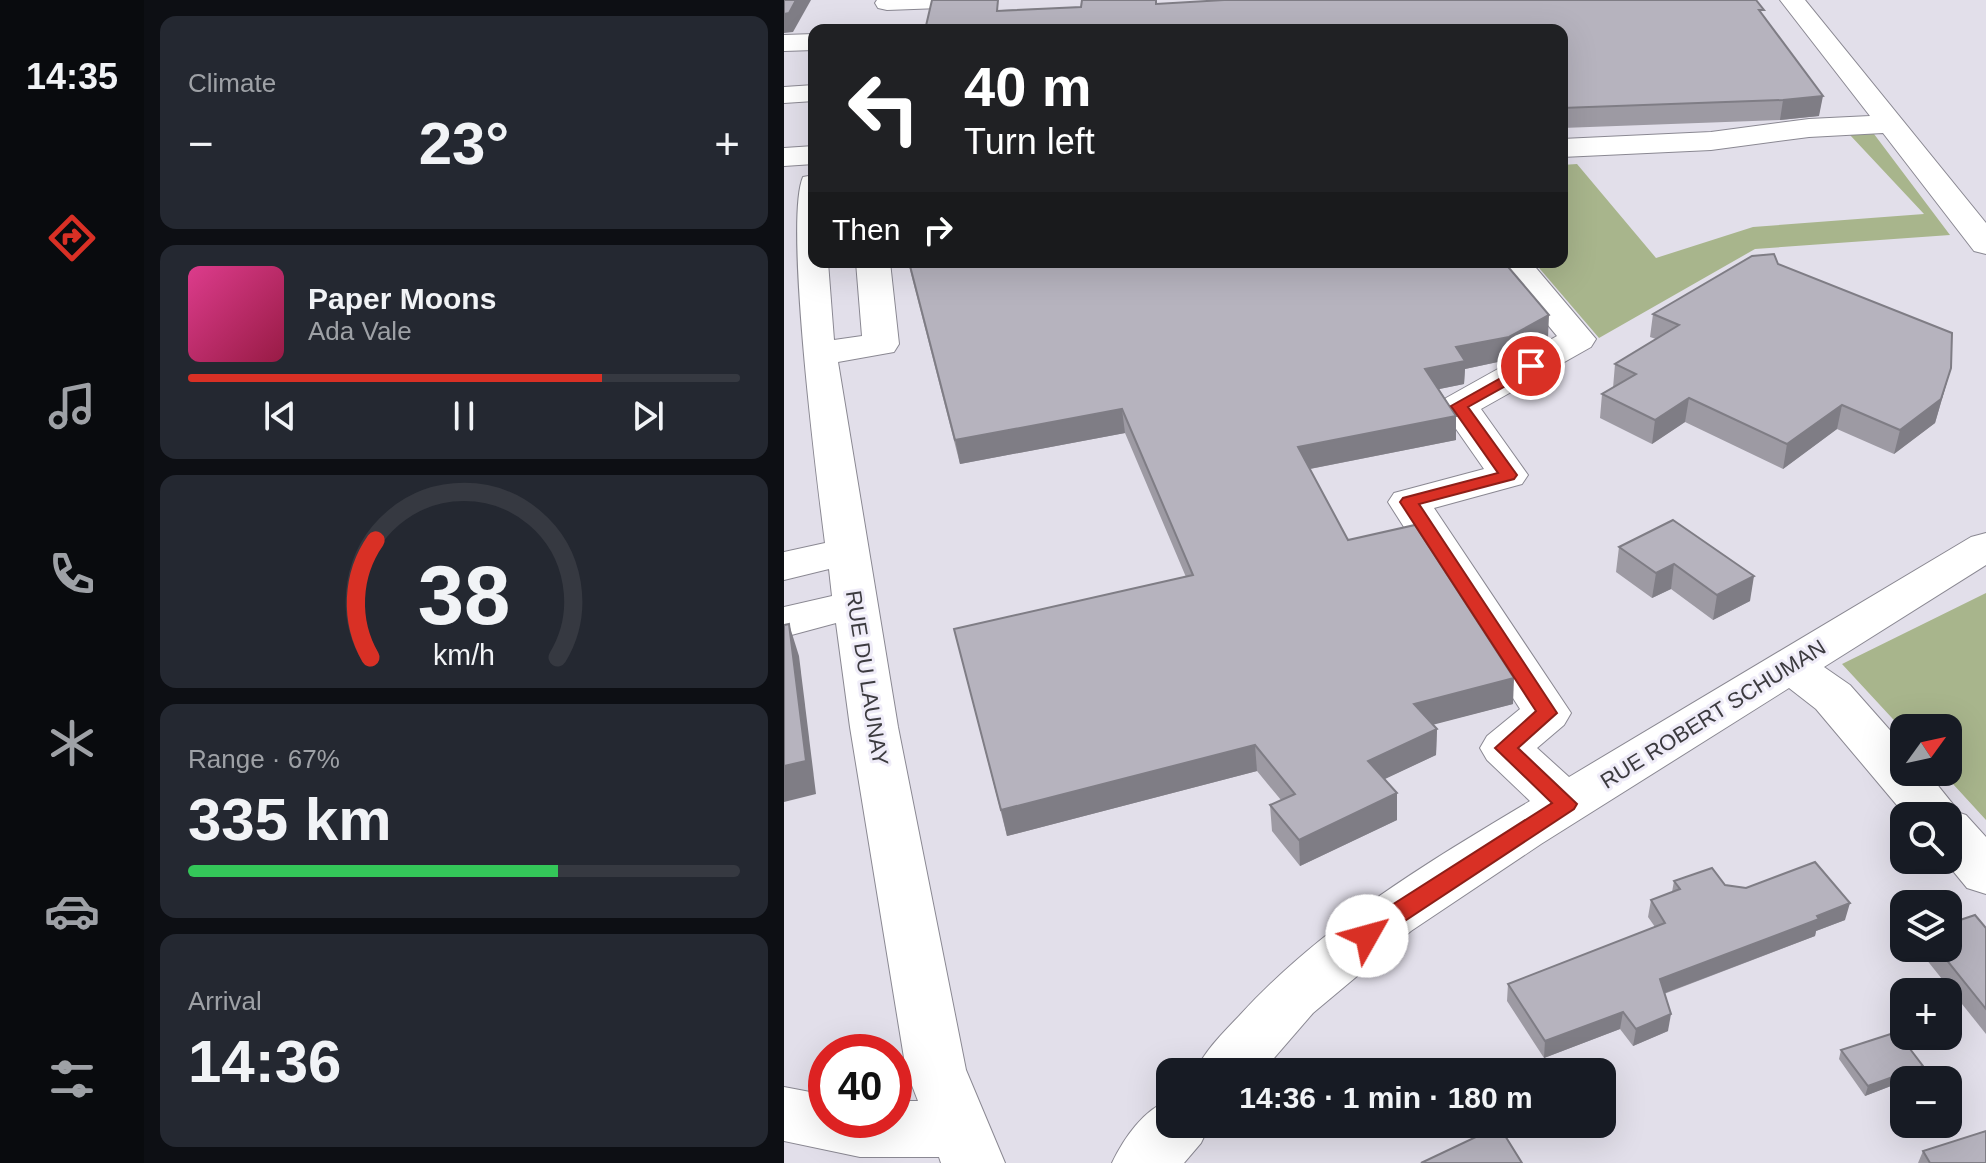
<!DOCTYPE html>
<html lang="en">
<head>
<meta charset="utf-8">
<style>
	body { margin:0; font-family:Helvetica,sans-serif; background:#242831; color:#f1f3f6; height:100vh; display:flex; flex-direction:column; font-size:30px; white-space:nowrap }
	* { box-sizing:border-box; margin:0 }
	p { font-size:26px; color:#9ea1a6 }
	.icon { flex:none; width:44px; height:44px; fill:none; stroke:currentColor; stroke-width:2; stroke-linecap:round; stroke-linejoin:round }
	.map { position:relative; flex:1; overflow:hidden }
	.sheet { display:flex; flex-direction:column; gap:16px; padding:16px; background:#0d0f14; width:640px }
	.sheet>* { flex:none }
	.hud { position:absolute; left:24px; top:24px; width:760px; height:244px; border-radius:16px; box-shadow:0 8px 32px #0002; background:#202124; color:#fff; overflow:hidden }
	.needle { width:52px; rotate:57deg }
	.buttons { position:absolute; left:1106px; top:714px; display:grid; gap:16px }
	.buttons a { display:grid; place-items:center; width:72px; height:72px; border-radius:16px; background:#171b24; box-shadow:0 8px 32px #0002; font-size:40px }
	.speed { position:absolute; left:24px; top:1034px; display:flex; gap:16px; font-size:40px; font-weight:700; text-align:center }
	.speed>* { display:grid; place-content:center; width:104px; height:104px; border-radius:50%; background:#171b24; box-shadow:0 8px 32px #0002; line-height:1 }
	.speed .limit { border:12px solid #d22; background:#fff; color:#111 }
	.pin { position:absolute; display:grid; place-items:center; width:68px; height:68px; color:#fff; margin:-34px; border:4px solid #fff; border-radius:50%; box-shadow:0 2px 8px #0007 }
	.me { position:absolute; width:88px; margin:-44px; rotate:52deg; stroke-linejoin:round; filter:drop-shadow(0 0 6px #0008) }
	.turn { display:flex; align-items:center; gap:28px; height:168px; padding:0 24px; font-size:36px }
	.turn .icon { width:104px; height:104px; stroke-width:2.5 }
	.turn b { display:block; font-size:56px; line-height:68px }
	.then { display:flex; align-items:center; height:76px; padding:0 24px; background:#0003; gap:16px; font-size:30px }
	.big { font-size:60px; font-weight:800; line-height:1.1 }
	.sheet .widget { flex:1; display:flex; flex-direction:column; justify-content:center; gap:12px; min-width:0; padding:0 28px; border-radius:16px; background:#242831 }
	.sheet .dial { align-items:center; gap:0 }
	.dial svg { height:208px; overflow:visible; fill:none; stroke:#363941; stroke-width:7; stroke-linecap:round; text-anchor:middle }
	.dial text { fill:#f1f3f6; stroke:none }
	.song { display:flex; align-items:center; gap:24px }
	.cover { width:96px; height:96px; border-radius:12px; background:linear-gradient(135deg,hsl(330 70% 55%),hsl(340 70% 35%)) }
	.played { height:8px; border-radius:4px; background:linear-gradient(90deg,#d93025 75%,#363941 75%) }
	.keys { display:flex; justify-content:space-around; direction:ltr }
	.heat { display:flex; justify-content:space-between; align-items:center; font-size:44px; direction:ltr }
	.charge { height:12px; border-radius:6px; background:linear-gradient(90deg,#34c759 67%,#363941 0) }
	.trip { position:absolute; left:372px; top:1058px; width:460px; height:80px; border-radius:16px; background:#171b24; box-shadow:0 8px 32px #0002; font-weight:800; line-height:80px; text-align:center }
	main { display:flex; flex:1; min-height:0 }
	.tabs { display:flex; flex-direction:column; width:144px; justify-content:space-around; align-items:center; background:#090b0e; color:#9ea1a6 }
	.tabs .icon { width:56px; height:56px }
	.tabs .current { color:#d93025 }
	.tabs b { font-size:36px; color:#f1f3f6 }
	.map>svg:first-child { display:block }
	.green { fill:#a8b58c }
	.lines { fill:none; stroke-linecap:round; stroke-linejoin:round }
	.minor-casing { stroke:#8a8892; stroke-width:2 }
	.minor { fill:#fff; fill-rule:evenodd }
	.wall { fill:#9d9aa3 }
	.shaded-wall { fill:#7f7d85 }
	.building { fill:#b6b3be; stroke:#7f7d85; stroke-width:2 }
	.route { fill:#d93025; stroke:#8d1f18; stroke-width:2 }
	.labels { text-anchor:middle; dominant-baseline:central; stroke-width:6; stroke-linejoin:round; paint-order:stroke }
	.street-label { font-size:22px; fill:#3c3b3f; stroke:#efecf8 }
</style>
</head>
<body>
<main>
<nav class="tabs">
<b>14:35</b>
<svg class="icon current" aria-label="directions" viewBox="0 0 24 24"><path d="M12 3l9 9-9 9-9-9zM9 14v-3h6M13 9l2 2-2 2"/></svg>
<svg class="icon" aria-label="music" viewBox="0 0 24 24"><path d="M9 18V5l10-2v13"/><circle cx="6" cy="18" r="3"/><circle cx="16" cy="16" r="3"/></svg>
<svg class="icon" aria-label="phone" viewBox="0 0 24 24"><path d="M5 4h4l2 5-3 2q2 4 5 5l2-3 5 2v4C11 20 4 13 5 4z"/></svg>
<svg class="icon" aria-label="climate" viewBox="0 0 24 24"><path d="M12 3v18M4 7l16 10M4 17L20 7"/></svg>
<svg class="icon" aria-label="car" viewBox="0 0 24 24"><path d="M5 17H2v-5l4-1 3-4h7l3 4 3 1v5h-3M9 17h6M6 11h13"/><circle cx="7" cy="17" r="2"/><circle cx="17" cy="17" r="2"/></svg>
<svg class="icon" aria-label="filters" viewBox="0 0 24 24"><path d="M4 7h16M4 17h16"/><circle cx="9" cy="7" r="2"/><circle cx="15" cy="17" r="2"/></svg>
</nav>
<section class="sheet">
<div class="widget"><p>Climate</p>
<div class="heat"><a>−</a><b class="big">23°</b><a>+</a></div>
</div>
<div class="widget">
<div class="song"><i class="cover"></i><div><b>Paper Moons</b><p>Ada Vale</p></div></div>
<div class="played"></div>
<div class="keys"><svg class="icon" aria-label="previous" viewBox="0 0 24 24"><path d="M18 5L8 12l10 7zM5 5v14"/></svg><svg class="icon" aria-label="pause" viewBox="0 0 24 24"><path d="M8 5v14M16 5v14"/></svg><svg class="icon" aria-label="next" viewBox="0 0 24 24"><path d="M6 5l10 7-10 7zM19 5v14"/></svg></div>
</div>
<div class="widget dial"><svg viewBox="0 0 100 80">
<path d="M14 69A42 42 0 1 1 86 69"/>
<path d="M14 69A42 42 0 0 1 16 24" stroke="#d93025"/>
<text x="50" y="56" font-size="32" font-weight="700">38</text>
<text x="50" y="72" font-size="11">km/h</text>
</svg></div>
<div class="widget"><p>Range · 67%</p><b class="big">335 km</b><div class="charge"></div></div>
<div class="widget"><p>Arrival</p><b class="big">14:36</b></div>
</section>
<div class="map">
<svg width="1202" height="1163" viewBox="0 0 1202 1163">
	<rect width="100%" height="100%" fill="#e2dfea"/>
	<g class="green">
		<polygon points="1090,134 1166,235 971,249 815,338 750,262 778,262 778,165 793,164 872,258 969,227 1140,214 1066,135"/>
		<polygon points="1202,593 1202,820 1158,772 1164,772 1164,728 1120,728 1120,731 1058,664"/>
	</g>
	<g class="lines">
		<defs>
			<g id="minor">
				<polygon points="93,0 195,0 192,5 183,7 103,10 94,8 91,3"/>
				<polygon points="996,0 1021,0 1202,223 1202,254 1190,251 1099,133 1025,137 927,150 778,157 778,139 927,132 1025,119 1086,116"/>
				<polygon points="30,34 30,50 0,51 0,35"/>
				<polygon points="30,85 30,101 0,103 0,87"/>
				<polygon points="30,146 30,164 0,166 0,148"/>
				<path d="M30 175V262H44L50 340 78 336 72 262H106L115 344 110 352 54 362 114 727 182 1070 221 1163H157L155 1157H76L0 1141V1087L42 1095V1120H110V1101H134L122 1070 66 727 52 623 0 637V607L48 596 45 569 0 580V552L41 543C33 480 0 221 19 177Z"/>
				<path d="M712 262H747L812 339 807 347 697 409 744 475 738 484 650 508 787 713 780 725 753 748 785 777 1187 537 1202 533V565L1040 667 1066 685 1120 746V772H1143L1176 813 1182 815 1202 837V894L1183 888 1160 860H1164V816H1122L1032 709 1005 688 757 844 627 931 529 1013 478 1072H411C422 1049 439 1033 456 1015 537 926 644 862 746 801L703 760 696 748 703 736 736 709 604 502 610 493 700 469 656 406 662 398 773 336Z"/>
				<path d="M386 1100V1124H426L417 1143 400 1163H328C340 1138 360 1109 386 1100Z"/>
			</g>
		</defs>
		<use href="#minor" class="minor-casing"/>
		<use href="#minor" class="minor"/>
	</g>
	<g class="wall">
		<polygon points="298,0 373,0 373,4 439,1 439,0 972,0 979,16 1035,116 996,120 778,128 778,30 217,10 297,7"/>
		<polygon points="124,262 720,262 764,338 723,360 681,369 680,384 655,389 672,416 672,440 526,469 564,540 729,704 649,724 653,729 652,755 600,779 613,820 516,866 488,831 486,805 497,800 473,771 223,836 170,629 402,577 341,433 176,464"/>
		<polygon points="994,264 1167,368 1151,423 1110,454 1053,429 999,469 901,422 868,444 816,418 818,394 829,388 831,364 872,339 866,337 869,314"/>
		<polygon points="889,520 966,601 929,620 887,589 868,598 832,572 835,547"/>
		<polygon points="890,881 941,885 1061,920 1032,931 1031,936 880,994 884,1031 849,1046 836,1029 760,1058 723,1001 724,984 871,927 864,917 867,900 888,892"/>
		<polygon points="1202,928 1202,1034 1134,949 1164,948"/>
		<polygon points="1057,1050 1136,1075 1120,1080 1120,1081 1081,1096 1055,1059"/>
		<polygon points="1139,1151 1202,1163 1134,1163"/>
	</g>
	<g class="shaded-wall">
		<polygon points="12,0 27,0 9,32 0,33 0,14"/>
		<polygon points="1039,96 1035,116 996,120 999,100"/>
		<polygon points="765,315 764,338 723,360 681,369 680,384 641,392 641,369 672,347"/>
		<polygon points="1167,368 1151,423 1110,454 1116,430"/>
		<polygon points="905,398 901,422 868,444 871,420"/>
		<polygon points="1058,405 1053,429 999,469 1003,444"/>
		<polygon points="338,409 341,433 176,464 171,440"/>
		<polygon points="672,416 672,440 515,471 514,447"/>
		<polygon points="890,564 887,589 868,598 872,573"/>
		<polygon points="970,576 966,601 929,620 933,595"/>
		<polygon points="5,624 15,656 32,794 0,802 0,766"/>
		<polygon points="730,678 729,704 629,730 630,704"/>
		<polygon points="653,729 652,755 584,787 584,761"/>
		<polygon points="471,745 473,771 223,836 217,810"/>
		<polygon points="613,793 613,820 516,866 515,840"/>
		<polygon points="1066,903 1061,920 1032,931 1031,936 873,996 876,979"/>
		<polygon points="839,1012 836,1029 760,1058 761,1041"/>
		<polygon points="887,1014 884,1031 849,1046 852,1029"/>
		<polygon points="1139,1066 1136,1075 1120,1080 1120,1081 1081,1096 1084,1086"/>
	</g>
	<g class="building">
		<polygon points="0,0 12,0 5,13 0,14"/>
		<polygon points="148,0 214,0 213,11 297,7 298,0 372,0 372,4 440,0 972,0 980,10 975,10 1039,96 999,100 778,108 778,30 141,30"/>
		<polygon points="990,254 994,264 1168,333 1167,368 1157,399 1116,430 1058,405 1003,444 905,398 871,420 818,394 852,374 831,364 895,325 869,314 968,256"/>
		<polygon points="125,262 720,262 765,315 725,337 672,347 681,361 641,369 672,416 514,447 564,540 631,525 730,678 630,704 653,729 584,761 613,793 515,840 486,805 511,794 471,745 217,810 170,629 409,575 338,409 171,440"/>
		<polygon points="889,520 970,576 933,595 890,564 872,573 835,547"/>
		<polygon points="5,624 22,761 0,766 0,625"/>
		<polygon points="1031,862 1066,903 1033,916 1035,919 876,979 887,1014 852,1029 839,1012 761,1041 724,984 881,923 867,900 896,889 890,881 928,868 941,885 962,888"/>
		<polygon points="1191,915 1202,928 1202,1009 1153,948 1164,948 1164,924"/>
		<polygon points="1113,1032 1139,1066 1084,1086 1057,1050"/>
		<polygon points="715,1126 738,1163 637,1163"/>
		<polygon points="1202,1131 1202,1163 1146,1163 1139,1151"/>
	</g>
	<polygon class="route" points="747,361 752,362 752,369 684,407 733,475 730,479 635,504 773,713 734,748 793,804 790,809 583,946 575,943 572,936 575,930 600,910 768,803 711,748 752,711 616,502 619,498 714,473 667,406"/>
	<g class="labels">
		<g class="street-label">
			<text transform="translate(83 678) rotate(81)">RUE DU LAUNAY</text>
			<text transform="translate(929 714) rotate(-32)">RUE ROBERT SCHUMAN</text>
		</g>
	</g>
</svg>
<div class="buttons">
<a><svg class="needle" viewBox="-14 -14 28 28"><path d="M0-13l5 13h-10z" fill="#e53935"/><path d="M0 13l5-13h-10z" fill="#9ea1a6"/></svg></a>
<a><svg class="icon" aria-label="search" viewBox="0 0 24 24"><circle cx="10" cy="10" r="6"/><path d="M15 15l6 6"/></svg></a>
<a><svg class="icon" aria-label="layers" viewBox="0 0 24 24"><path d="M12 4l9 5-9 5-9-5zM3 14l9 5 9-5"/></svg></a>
<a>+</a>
<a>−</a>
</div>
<div class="speed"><div class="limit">40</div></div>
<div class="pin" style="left:747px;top:366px;background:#d93025"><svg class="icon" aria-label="arrive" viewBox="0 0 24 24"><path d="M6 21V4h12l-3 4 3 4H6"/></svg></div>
<svg class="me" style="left:583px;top:936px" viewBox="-20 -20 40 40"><circle r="19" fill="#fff"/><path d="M0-13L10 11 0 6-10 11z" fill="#d93025"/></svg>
<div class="trip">14:36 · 1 min · 180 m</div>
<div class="hud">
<div class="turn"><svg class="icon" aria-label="left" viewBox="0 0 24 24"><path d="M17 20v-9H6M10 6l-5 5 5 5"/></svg><div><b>40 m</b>Turn left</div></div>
<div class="then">Then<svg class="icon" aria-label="right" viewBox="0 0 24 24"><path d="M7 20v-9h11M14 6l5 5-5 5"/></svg></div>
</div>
</div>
</main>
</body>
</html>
